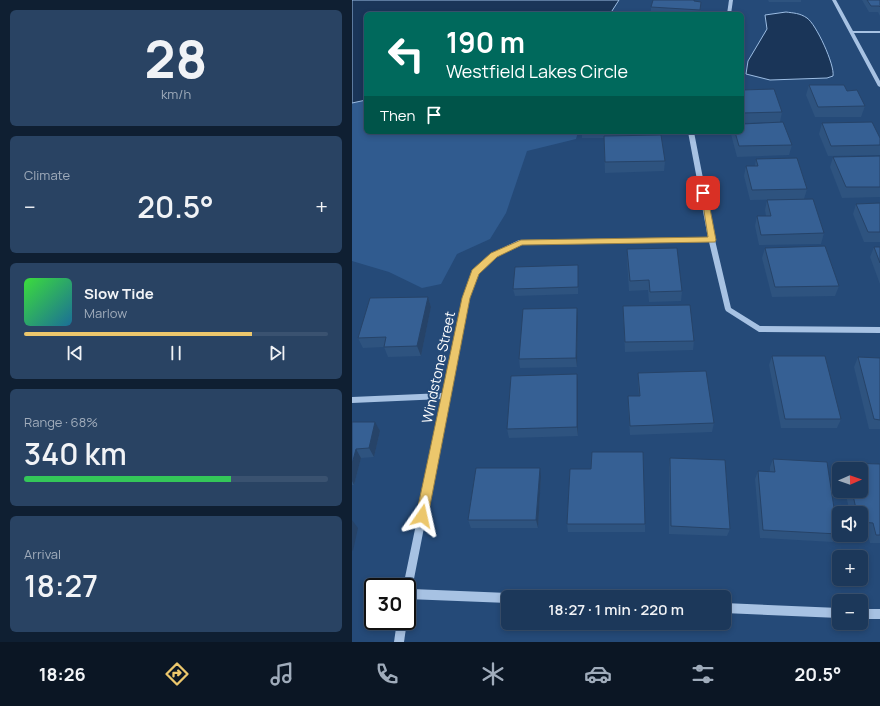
<!DOCTYPE html>
<html lang="en">
<head>
<meta charset="utf-8">
<style>
	body { margin:0; font-family:Manrope,sans-serif; background:#294363; color:#f1f3f6; height:100vh; display:flex; flex-direction:column; font-size:15px; white-space:nowrap }
	* { box-sizing:border-box; margin:0 }
	p { font-size:13px; color:#a0acbb }
	.icon { flex:none; width:22px; height:22px; fill:none; stroke:currentColor; stroke-width:2; stroke-linecap:round; stroke-linejoin:round }
	.map { position:relative; flex:1; overflow:hidden }
	.details { display:flex; flex-direction:column; gap:10px; padding:10px; background:#0f1f32; width:352px }
	.details>* { flex:none }
	.guide { position:absolute; left:12px; top:12px; width:380px; height:122px; border-radius:6px; box-shadow:0 2px 6px #0003,0 0 0 1px #3a5270; background:#00695c; color:#fff; overflow:hidden }
	.needle { width:26px; rotate:88deg }
	.tools { position:absolute; left:480px; top:462px; display:grid; gap:8px }
	.tools a { display:grid; place-items:center; width:36px; height:36px; border-radius:6px; background:#1c385a; box-shadow:0 2px 6px #0003,0 0 0 1px #3a5270; font-size:20px }
	.speed { position:absolute; left:12px; top:578px; display:flex; gap:8px; font-size:20px; font-weight:700; text-align:center }
	.speed>* { display:grid; place-content:center; width:52px; height:52px; border-radius:50%; background:#1c385a; box-shadow:0 2px 6px #0003,0 0 0 1px #3a5270; line-height:1 }
	.speed .limit { border:2px solid #111; border-radius:6px; background:#fff; color:#111 }
	.pin { position:absolute; display:grid; place-items:center; width:34px; height:34px; color:#fff; margin:-17px; border-radius:8px; box-shadow:0 2px 6px #0006 }
	.me { position:absolute; width:44px; margin:-22px; rotate:11deg; stroke-linejoin:round; filter:drop-shadow(0 0 3px #0008) }
	.turn { display:flex; align-items:center; gap:14px; height:84px; padding:0 16px; font-size:18px }
	.turn .icon { width:52px; height:52px; stroke-width:2.5 }
	.turn b { display:block; font-size:28px; line-height:34px }
	.then { display:flex; align-items:center; height:38px; padding:0 16px; background:#0003; gap:8px; font-size:15px }
	.big { font-size:30px; font-weight:600; line-height:1.1 }
	.details .tile { flex:1; display:flex; flex-direction:column; justify-content:center; gap:6px; min-width:0; padding:0 14px; border-radius:6px; background:#294363 }
	.details .dial { align-items:center; gap:0 }
	.dial b { font-size:52px; line-height:1 }
	.song { display:flex; align-items:center; gap:12px }
	.cover { width:48px; height:48px; border-radius:6px; background:linear-gradient(135deg,hsl(120 70% 55%),hsl(200 70% 35%)) }
	.played { height:4px; border-radius:2px; background:linear-gradient(90deg,#ecc76c 75%,#3a5270 75%) }
	.keys { display:flex; justify-content:space-around; direction:ltr }
	.heat { display:flex; justify-content:space-between; align-items:center; font-size:22px; direction:ltr }
	.charge { height:6px; border-radius:3px; background:linear-gradient(90deg,#34c759 68%,#3a5270 0) }
	.trip { position:absolute; left:149px; top:590px; width:230px; height:40px; border-radius:6px; background:#1c385a; box-shadow:0 2px 6px #0003,0 0 0 1px #3a5270; font-weight:600; line-height:40px; text-align:center }
	.dock { display:flex; height:64px; justify-content:space-around; align-items:center; background:#0b1624; color:#a0acbb }
	.dock .icon { width:28px; height:28px }
	.dock .selected { color:#ecc76c }
	.dock b { font-size:18px; color:#f1f3f6 }
	main { display:flex; flex:1; min-height:0 }
	.map>svg:first-child { display:block }
	.green { fill:#305b8f }
	.water { fill:#1a3558; stroke:#9cbde3 }
	.lines { fill:none; stroke-linecap:round; stroke-linejoin:round }
	.minor { fill:#a7c2e3; fill-rule:evenodd }
	.wall { fill:#2e537f }
	.shaded-wall { fill:#264368 }
	.building { fill:#366094; stroke:#264368 }
	.route { fill:#ecc76c; stroke:#998146 }
	.labels { text-anchor:middle; dominant-baseline:central; stroke-width:4; stroke-linejoin:round; paint-order:stroke }
	.street-label { font-size:14px; fill:#fff; stroke:#254a78 }
</style>
</head>
<body>
<main>
<section class="details">
<div class="tile dial"><b>28</b><p>km/h</p></div>
<div class="tile"><p>Climate</p>
<div class="heat"><a>−</a><b class="big">20.5°</b><a>+</a></div>
</div>
<div class="tile">
<div class="song"><i class="cover"></i><div><b>Slow Tide</b><p>Marlow</p></div></div>
<div class="played"></div>
<div class="keys"><svg class="icon" aria-label="previous" viewBox="0 0 24 24"><path d="M18 5L8 12l10 7zM5 5v14"/></svg><svg class="icon" aria-label="pause" viewBox="0 0 24 24"><path d="M8 5v14M16 5v14"/></svg><svg class="icon" aria-label="next" viewBox="0 0 24 24"><path d="M6 5l10 7-10 7zM19 5v14"/></svg></div>
</div>
<div class="tile"><p>Range · 68%</p><b class="big">340 km</b><div class="charge"></div></div>
<div class="tile"><p>Arrival</p><b class="big">18:27</b></div>
</section>
<div class="map">
<svg width="528" height="642" viewBox="0 0 528 642">
	<rect width="100%" height="100%" fill="#254a78"/>
	<polygon class="green" points="14,100 14,132 226,132 224,139 175,151 154,213 138,239 105,254 89,284 70,288 37,272 0,261 0,103"/>
	<g class="water">
		<polygon points="0,0 267,0 258,14 14,14 14,100 0,103"/>
		<path d="M434 12C441 13 448 13 455 18 464 24 483 65 481 76L475 78 418 80 394 74 396 61 415 29 413 15Z"/>
	</g>
	<g class="lines">
		<g class="minor">
			<polygon points="377,0 381,0 379,14 375,14"/>
			<polygon points="480,0 484,0 501,31 528,31 528,33 502,33 528,81 528,87 526,86"/>
			<polygon points="336,132 342,132 363,240 379,308 408,326 528,327 528,333 407,332 374,311 373,309 357,242 170,244 144,257 126,273 117,298 60,589 156,593 159,595 160,597 156,597 156,603 55,599 55,587 51,587 90,399 0,403 0,397 91,393 111,298 120,272 140,253 167,240 356,238"/>
			<polygon points="372,603 487,608 487,618 372,613"/>
			<rect x="509" y="609" width="19" height="10"/>
			<polygon points="45,621 55,621 52,642 42,642"/>
		</g>
	</g>
	<g class="wall">
		<polygon points="416,0 449,0 449,2 417,2"/>
		<polygon points="510,0 528,0 528,16 526,12 517,12"/>
		<polygon points="343,1 349,2 348,14 299,14 299,7"/>
		<polygon points="457,85 495,91 513,106 509,117 463,117 454,95"/>
		<polygon points="390,90 430,112 428,122 390,123"/>
		<polygon points="470,123 528,138 528,155 476,156 467,134"/>
		<polygon points="230,132 303,132 303,135 313,161 312,171 253,173 252,138 230,138"/>
		<polygon points="379,132 390,132 440,145 437,155 385,157 379,134"/>
		<polygon points="528,156 528,197 490,198 478,167 481,157"/>
		<polygon points="404,159 455,189 452,199 398,200 392,176 394,166 403,166"/>
		<polygon points="415,200 472,233 469,244 407,245 403,226 405,216 414,216 413,210"/>
		<polygon points="528,203 528,242 512,242 501,214 504,204"/>
		<polygon points="522,247 528,247 528,284 518,257"/>
		<polygon points="413,248 487,286 483,296 420,297 410,258"/>
		<polygon points="275,249 330,291 329,301 297,302 296,290 277,291 275,259"/>
		<polygon points="226,265 226,294 163,296 161,289"/>
		<polygon points="76,297 79,307 69,356 36,357 32,347 11,348 6,338"/>
		<polygon points="271,306 342,341 341,350 273,352"/>
		<polygon points="226,318 225,367 168,368 167,359"/>
		<polygon points="420,356 489,419 485,428 429,428 417,365"/>
		<polygon points="506,357 528,358 528,429 517,429 502,367"/>
		<polygon points="286,373 362,423 360,432 278,435 276,406 276,396 287,396 286,383"/>
		<polygon points="226,383 226,436 157,438 155,429"/>
		<polygon points="0,422 28,431 22,457 9,458 2,485 0,485"/>
		<polygon points="318,458 378,529 375,536 317,534 317,467"/>
		<polygon points="421,459 486,534 481,542 408,538 403,479 406,471 418,472 418,467"/>
		<polygon points="494,463 528,464 528,543 518,543 515,531 509,531 509,513 498,513 493,491 509,491 509,469 491,469"/>
		<polygon points="189,477 186,528 119,528 116,520"/>
		<polygon points="215,524 293,524 293,532 216,532"/>
	</g>
	<g class="shaded-wall">
		<polygon points="76,297 79,307 69,356 65,346"/>
		<polygon points="225,308 226,318 225,367 224,358"/>
		<polygon points="225,374 226,383 226,436 225,427"/>
		<polygon points="23,422 28,431 22,457 17,448"/>
		<polygon points="4,449 9,458 2,485 0,481 0,464"/>
		<polygon points="188,468 189,477 186,528 184,520"/>
		<polygon points="0,520 6,528 1,551 0,550"/>
	</g>
	<g class="building">
		<polygon points="301,0 342,0 342,1 349,2 348,10 299,7"/>
		<polygon points="515,0 528,0 528,7 527,6 519,6"/>
		<polygon points="457,85 492,85 495,91 505,90 513,106 466,107"/>
		<polygon points="422,89 430,112 390,113 390,90"/>
		<polygon points="431,122 440,145 387,146 383,132 390,132 390,124"/>
		<polygon points="520,122 528,138 528,145 479,146 470,123"/>
		<polygon points="309,135 313,161 253,162 252,136"/>
		<polygon points="528,156 528,187 494,187 481,157"/>
		<polygon points="445,158 455,189 400,190 394,166 406,166 404,159"/>
		<polygon points="461,199 472,233 409,235 405,216 419,216 415,200"/>
		<polygon points="528,203 528,232 516,232 504,204"/>
		<polygon points="473,246 487,286 423,287 413,248"/>
		<polygon points="522,247 528,247 528,263"/>
		<polygon points="325,248 330,291 298,292 297,280 278,281 275,249"/>
		<polygon points="226,265 226,287 161,289 163,267"/>
		<polygon points="76,297 65,346 32,347 34,337 6,338 18,298"/>
		<polygon points="338,305 342,341 273,342 271,306"/>
		<polygon points="225,308 224,358 167,359 171,309"/>
		<polygon points="420,356 473,356 489,419 433,419"/>
		<polygon points="506,357 528,358 528,420 522,419"/>
		<polygon points="354,371 362,423 278,426 276,396 288,396 286,373"/>
		<polygon points="225,374 225,427 155,429 159,376"/>
		<polygon points="0,422 23,422 17,448 4,449 0,464"/>
		<polygon points="240,452 291,452 293,524 215,524 218,469 239,469"/>
		<polygon points="318,458 373,460 378,529 319,526"/>
		<polygon points="421,459 475,462 486,534 411,530 406,471 423,472"/>
		<polygon points="494,463 528,464 528,535 524,535 521,523 509,522 509,513 505,513 500,491 509,491 509,469 495,469"/>
		<polygon points="124,468 188,468 184,520 116,520"/>
	</g>
	<polygon class="route" points="349,191 355,193 364,240 363,242 170,245 145,257 127,274 118,298 76,516 74,520 70,522 66,520 64,516 110,298 120,270 139,253 169,240 356,237"/>
	<g class="labels">
		<g class="street-label">
			<text transform="translate(86 367) rotate(-78)">Windstone Street</text>
		</g>
	</g>
</svg>
<div class="tools">
<a><svg class="needle" viewBox="-14 -14 28 28"><path d="M0-13l5 13h-10z" fill="#e53935"/><path d="M0 13l5-13h-10z" fill="#a0acbb"/></svg></a>
<a><svg class="icon" aria-label="sound" viewBox="0 0 24 24"><path d="M4 9h4l5-4v14l-5-4H4zM17 9q2 3 0 6"/></svg></a>
<a>+</a>
<a>−</a>
</div>
<div class="speed"><div class="limit">30</div></div>
<div class="pin" style="left:351px;top:193px;background:#d93025"><svg class="icon" aria-label="arrive" viewBox="0 0 24 24"><path d="M6 21V4h12l-3 4 3 4H6"/></svg></div>
<svg class="me" style="left:70px;top:516px" viewBox="-20 -20 40 40"><path d="M0-17L14 15 0 8-14 15z" fill="#ecc76c" stroke="#fff" stroke-width="4"/></svg>
<div class="trip">18:27 · 1 min · 220 m</div>
<div class="guide">
<div class="turn"><svg class="icon" aria-label="left" viewBox="0 0 24 24"><path d="M17 20v-9H6M10 6l-5 5 5 5"/></svg><div><b>190 m</b>Westfield Lakes Circle</div></div>
<div class="then">Then<svg class="icon" aria-label="arrive" viewBox="0 0 24 24"><path d="M6 21V4h12l-3 4 3 4H6"/></svg></div>
</div>
</div>
</main>
<nav class="dock">
<b>18:26</b>
<svg class="icon selected" aria-label="directions" viewBox="0 0 24 24"><path d="M12 3l9 9-9 9-9-9zM9 14v-3h6M13 9l2 2-2 2"/></svg>
<svg class="icon" aria-label="music" viewBox="0 0 24 24"><path d="M9 18V5l10-2v13"/><circle cx="6" cy="18" r="3"/><circle cx="16" cy="16" r="3"/></svg>
<svg class="icon" aria-label="phone" viewBox="0 0 24 24"><path d="M5 4h4l2 5-3 2q2 4 5 5l2-3 5 2v4C11 20 4 13 5 4z"/></svg>
<svg class="icon" aria-label="climate" viewBox="0 0 24 24"><path d="M12 3v18M4 7l16 10M4 17L20 7"/></svg>
<svg class="icon" aria-label="car" viewBox="0 0 24 24"><path d="M5 17H2v-5l4-1 3-4h7l3 4 3 1v5h-3M9 17h6M6 11h13"/><circle cx="7" cy="17" r="2"/><circle cx="17" cy="17" r="2"/></svg>
<svg class="icon" aria-label="filters" viewBox="0 0 24 24"><path d="M4 7h16M4 17h16"/><circle cx="9" cy="7" r="2"/><circle cx="15" cy="17" r="2"/></svg>
<b>20.5°</b>
</nav>
</body>
</html>
